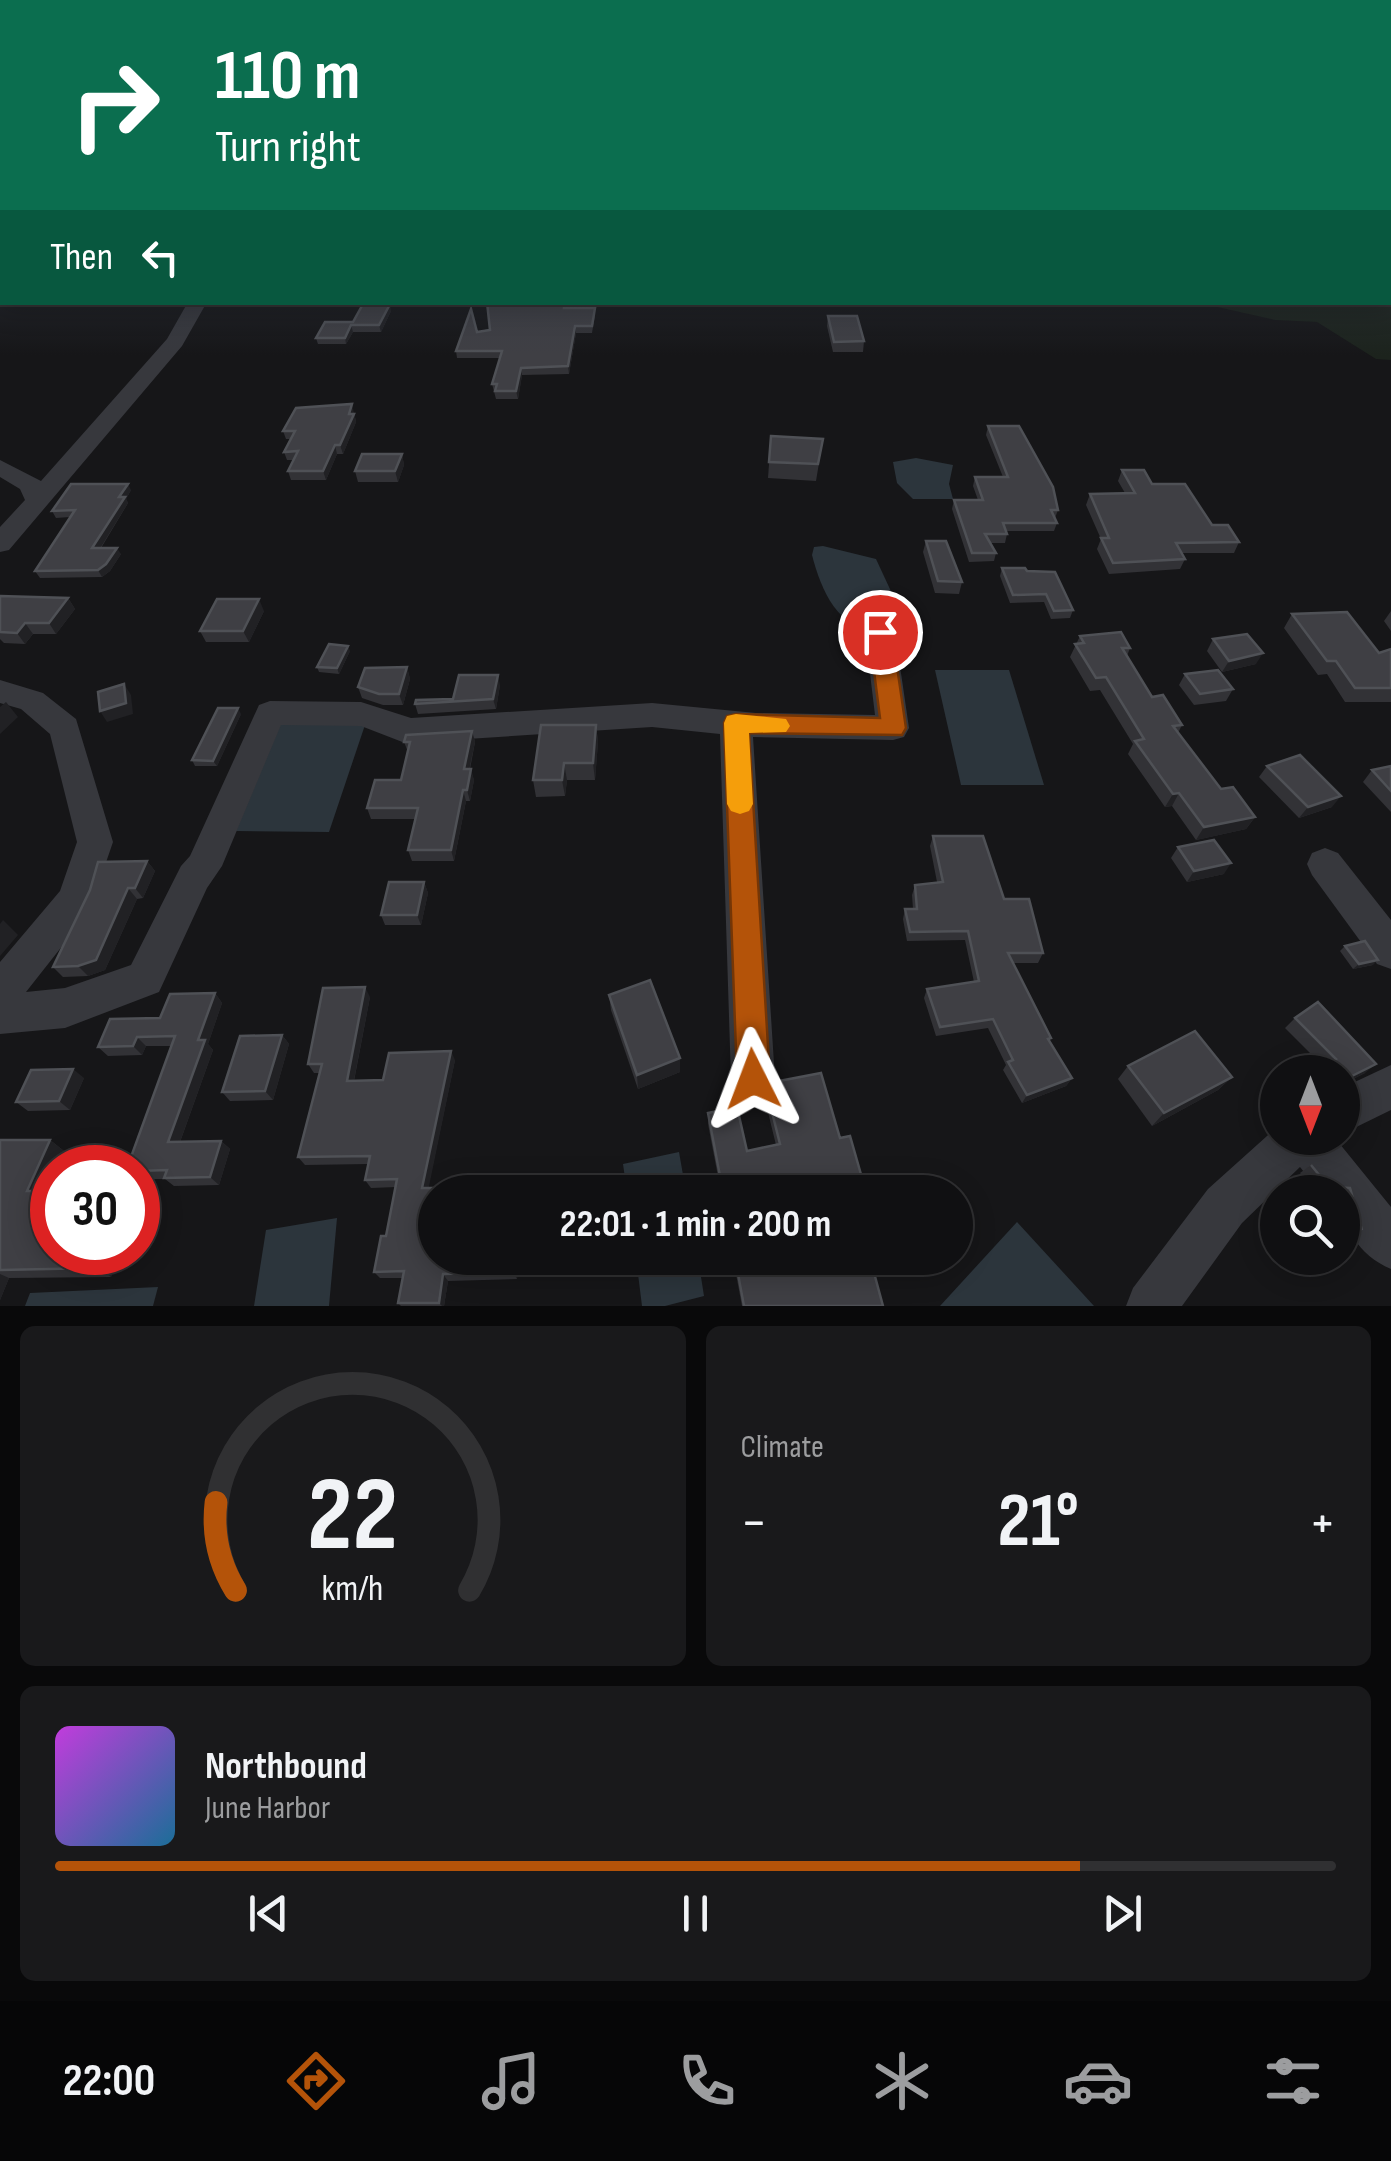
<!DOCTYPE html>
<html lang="en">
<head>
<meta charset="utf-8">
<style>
	body { margin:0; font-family:"Sofia Sans Condensed",sans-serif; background:#19191b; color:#f1f3f6; height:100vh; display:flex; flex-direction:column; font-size:38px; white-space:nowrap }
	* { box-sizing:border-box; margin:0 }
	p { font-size:32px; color:#9c9d9f }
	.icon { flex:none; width:55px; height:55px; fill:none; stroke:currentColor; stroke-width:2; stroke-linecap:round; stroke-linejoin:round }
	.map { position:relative; height:1306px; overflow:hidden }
	.panel { display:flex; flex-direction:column; gap:20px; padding:20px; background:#09090a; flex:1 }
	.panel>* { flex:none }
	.guide { position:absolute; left:0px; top:0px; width:1392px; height:305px; box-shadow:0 5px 25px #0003,0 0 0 2px #303032; background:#0b6e4f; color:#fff; overflow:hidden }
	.needle { width:65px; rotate:180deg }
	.buttons { position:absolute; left:1260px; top:1055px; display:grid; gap:20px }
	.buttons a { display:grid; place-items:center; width:100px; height:100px; border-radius:50%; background:#101012; box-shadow:0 5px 25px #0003,0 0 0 2px #303032; font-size:50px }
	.speed { position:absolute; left:30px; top:1145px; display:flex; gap:20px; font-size:50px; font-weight:700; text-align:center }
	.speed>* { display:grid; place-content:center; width:130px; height:130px; border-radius:50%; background:#101012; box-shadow:0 5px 25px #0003,0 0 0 2px #303032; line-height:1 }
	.speed .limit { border:15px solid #d22; background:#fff; color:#111 }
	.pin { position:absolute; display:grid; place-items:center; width:85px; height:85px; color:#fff; margin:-42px; border:5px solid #fff; border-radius:50%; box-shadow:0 2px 10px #0007 }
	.me { position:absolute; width:110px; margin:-55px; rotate:357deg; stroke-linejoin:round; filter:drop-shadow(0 0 8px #0008) }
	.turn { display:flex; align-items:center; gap:35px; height:210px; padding:0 50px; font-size:45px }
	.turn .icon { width:130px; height:130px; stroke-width:2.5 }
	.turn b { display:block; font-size:70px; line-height:85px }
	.then { display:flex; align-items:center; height:95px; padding:0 50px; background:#0003; gap:20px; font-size:38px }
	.big { font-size:75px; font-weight:700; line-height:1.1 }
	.panel .card { flex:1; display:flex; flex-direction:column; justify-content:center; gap:15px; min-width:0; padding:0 35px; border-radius:15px; background:#19191b }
	.panel .dial { align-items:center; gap:0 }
	.dial svg { height:260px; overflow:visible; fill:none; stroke:#303032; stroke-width:7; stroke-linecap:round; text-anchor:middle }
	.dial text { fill:#f1f3f6; stroke:none }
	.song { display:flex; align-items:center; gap:30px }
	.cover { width:120px; height:120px; border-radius:15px; background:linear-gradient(135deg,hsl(290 70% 55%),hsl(200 70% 35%)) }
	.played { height:10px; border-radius:5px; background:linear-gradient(90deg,#b45309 80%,#303032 80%) }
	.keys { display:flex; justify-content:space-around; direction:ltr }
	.heat { display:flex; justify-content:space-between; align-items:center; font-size:55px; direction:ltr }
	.panel .tiles { flex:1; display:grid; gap:20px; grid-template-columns:1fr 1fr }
	.card:last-child { grid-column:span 2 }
	.trip { position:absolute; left:418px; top:1175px; width:555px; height:100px; border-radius:50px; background:#101012; box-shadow:0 5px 25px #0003,0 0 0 2px #303032; font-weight:700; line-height:100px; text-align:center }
	.tab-bar { display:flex; height:160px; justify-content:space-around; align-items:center; background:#060607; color:#9c9d9f }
	.tab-bar .icon { width:70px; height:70px }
	.tab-bar .on { color:#b45309 }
	.tab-bar b { font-size:45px; color:#f1f3f6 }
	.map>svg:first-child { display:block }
	.green { fill:#1c231d }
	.water { fill:#2c353c }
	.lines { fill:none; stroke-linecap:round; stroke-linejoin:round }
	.minor { fill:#37383d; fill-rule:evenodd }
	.wall { fill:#323236 }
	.shaded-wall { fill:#212124 }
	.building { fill:#3f3f44; stroke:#4f5156; stroke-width:2.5 }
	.route { fill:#b45309; stroke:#753606; stroke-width:2.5 }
	.slow { fill:#f59e0b }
</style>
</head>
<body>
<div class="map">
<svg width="1391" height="1306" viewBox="0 0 1391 1306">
	<rect width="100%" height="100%" fill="#161618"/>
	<polygon class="green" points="1391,283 1391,360 1376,359 1317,322 1275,320 1204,304 1154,303 1390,302"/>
	<g class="water">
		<polygon points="916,458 953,465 949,484 953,499 913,499 897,483 893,462"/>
		<path d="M823 546 876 559 902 615 901 625C846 646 823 598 812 555L814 547Z"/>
		<polygon points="935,670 1009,670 1044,785 961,785"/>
		<polygon points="282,721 366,722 329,832 236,831"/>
		<polygon points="679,1152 686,1192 627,1192 623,1164"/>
		<polygon points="337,1218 329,1306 254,1306 266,1230"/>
		<polygon points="1017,1222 1094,1306 940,1306"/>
		<polygon points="636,1258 698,1258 704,1296 665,1306 642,1306"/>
		<polygon points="158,1287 153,1306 25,1306 30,1293"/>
	</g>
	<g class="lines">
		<g class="minor">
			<polygon points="188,302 207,302 182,346 9,550 0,552 0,527 25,500 20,489 0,477 0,460 41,481 167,339"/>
			<polygon points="880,622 890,625 895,632 909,728 904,737 893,740 753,737 775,1079 768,1094 753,1101 738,1094 731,1079 720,734 652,727 405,743 361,726 281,725 222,866 207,888 159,992 65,1028 0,1034 0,962 60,891 77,842 50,734 21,709 0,703 0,680 43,693 76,719 113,842 89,912 26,992 65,988 131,965 181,866 190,856 259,705 270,701 361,702 411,718 652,703 756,713 875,715 865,632 870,625"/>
			<polygon points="1325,848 1338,853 1391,920 1391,969 1377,964 1312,875 1307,864 1312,853"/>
			<polygon points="1391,1065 1391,1110 1342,1134 1342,1088"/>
			<path d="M1278 1126V1138H1335L1391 1207V1269C1358 1255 1342 1227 1342 1192H1320L1300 1167 1242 1223 1182 1306H1126L1133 1288 1208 1189Z"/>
		</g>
	</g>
	<g class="wall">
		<polygon points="566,308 595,315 592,333 576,333 569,374 522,375 518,399 496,399 492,384 500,358 457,358 456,351 477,332"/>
		<polygon points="391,311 381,332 353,332 346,344 318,344 316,338 353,322"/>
		<polygon points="828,316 864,341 863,352 833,352 827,326"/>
		<polygon points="354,412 356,422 343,454 337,454 326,480 291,480 288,471 294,460 287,460 284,452 291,439 286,439 283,431"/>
		<polygon points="988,426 1058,510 1055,518 1057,523 1054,531 1006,531 1007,534 1005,543 990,543 996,553 994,561 969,562 952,509 954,500 978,500 973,486 975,477 1003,477 986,435"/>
		<polygon points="771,436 823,439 816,481 768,478"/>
		<polygon points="402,454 404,465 398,482 358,482 355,471"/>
		<polygon points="1122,470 1152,484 1212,525 1239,542 1234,553 1182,553 1185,559 1180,569 1109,574 1097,549 1101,539 1086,505 1090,494 1125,493 1118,481"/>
		<polygon points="131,490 126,499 128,503 101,548 121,554 110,571 102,577 40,578 35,571 70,517 56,518 52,511"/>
		<polygon points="926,541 962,582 959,594 935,593 923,552"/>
		<polygon points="1002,568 1027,571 1073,610 1070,618 1051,619 1044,602 1010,603 1000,576"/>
		<polygon points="0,596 68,598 75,609 56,634 33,634 25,644 4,643 0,639"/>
		<polygon points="264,611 249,642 206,642 200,631"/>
		<polygon points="1391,611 1391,631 1384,621"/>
		<polygon points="1292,614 1379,653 1391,649 1391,702 1345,702 1327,674 1318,675 1284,628"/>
		<polygon points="1080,636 1130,648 1127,656 1152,697 1182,725 1178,733 1221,789 1255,817 1246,829 1196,840 1172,806 1165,807 1128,754 1133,744 1100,690 1090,691 1070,657"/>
		<polygon points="1213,639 1256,664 1222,672 1207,651"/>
		<polygon points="350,651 339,674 319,672 317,667"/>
		<polygon points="407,667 410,679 403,705 383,705 362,698 358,687"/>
		<polygon points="1185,674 1233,689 1226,701 1194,705 1179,685"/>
		<polygon points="500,685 496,709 418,714 415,704 453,699"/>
		<polygon points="241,714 217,766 195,766 192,760"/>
		<polygon points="596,725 598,742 595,780 567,780 565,796 536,797 533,780"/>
		<polygon points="472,731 475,742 470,769 474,780 470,801 466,801 454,861 412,861 408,850 416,819 371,819 367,808 401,780 408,752 404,742"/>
		<polygon points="1267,766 1332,807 1299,818 1259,777"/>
		<polygon points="1391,766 1391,812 1363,782 1372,770"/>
		<polygon points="933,836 1004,899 1043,953 1038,963 1012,963 1049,1041 1072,1078 1066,1086 1022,1103 1003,1070 1006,1065 988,1028 936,1036 924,998 927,989 974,982 965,940 907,941 903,919 905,909 913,909 912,895 915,885 937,882 930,846"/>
		<polygon points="1178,847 1224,874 1187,882 1171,858"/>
		<polygon points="147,861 155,871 143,898 137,899 105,970 88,976 63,977 53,967"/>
		<polygon points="424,882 428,893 421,925 385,925 381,915"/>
		<polygon points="1345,946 1373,965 1353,969 1340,951"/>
		<polygon points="215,993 222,1003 208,1044 213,1050 180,1142 221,1141 230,1149 219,1185 174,1186 165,1179 138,1179 138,1168 172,1046 146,1046 142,1055 108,1056 98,1047"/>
		<polygon points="609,995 680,1058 680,1072 638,1089 611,1010"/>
		<polygon points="370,997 354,1081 383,1080 455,1060 428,1188 437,1188 439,1192 435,1192 435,1258 519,1258 517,1279 448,1281 444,1306 401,1306 398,1303 403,1278 380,1278 374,1272 386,1236 396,1187 371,1188 365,1180 368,1164 305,1165 298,1157 320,1073 314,1073 308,1064"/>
		<polygon points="1295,1018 1365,1073 1351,1080 1349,1089 1342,1095 1342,1072 1324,1067 1285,1028"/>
		<polygon points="282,1035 289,1044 273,1100 230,1101 222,1092"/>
		<polygon points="1128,1066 1232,1077 1218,1090 1152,1126 1118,1079"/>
		<polygon points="84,1078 70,1110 28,1111 16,1102"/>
		<polygon points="766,1088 840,1138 866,1192 721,1192 708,1124 708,1113 747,1151 776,1145 765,1100"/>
		<polygon points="0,1140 50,1140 64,1151 57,1168 52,1168 52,1178 47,1191 120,1252 111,1277 9,1278 0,1300"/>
		<polygon points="1311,1165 1329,1187 1350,1188 1362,1230 1349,1237 1342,1228 1342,1192 1315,1192 1300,1173"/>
		<polygon points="733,1258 870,1258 883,1306 742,1306"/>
	</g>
	<g class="shaded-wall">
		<polygon points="390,304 391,311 381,332 379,325"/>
		<polygon points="351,325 353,332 346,344 345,338"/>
		<polygon points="575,326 576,333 569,374 568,366"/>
		<polygon points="521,368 522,375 518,399 516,391"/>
		<polygon points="352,404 356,422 343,454 340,445"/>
		<polygon points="335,445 337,454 326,480 323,471"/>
		<polygon points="402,454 404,465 398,482 395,471"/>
		<polygon points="128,484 131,490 126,499 128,503 96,555 92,548 119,497"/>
		<polygon points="117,548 121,554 110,571 102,577 98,570"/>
		<polygon points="68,598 75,609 56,634 49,623"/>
		<polygon points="259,599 264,611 249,642 243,631"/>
		<polygon points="25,623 33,634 25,644 17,633"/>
		<polygon points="348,646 350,651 339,674 337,668"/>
		<polygon points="1263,653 1256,664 1222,672 1229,661"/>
		<polygon points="407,667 410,679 403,705 399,694"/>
		<polygon points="498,675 500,685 496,709 493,699"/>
		<polygon points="124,684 131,695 133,714 107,722 100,711"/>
		<polygon points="6,702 18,717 0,734 0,707"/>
		<polygon points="238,708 241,714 217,766 213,761"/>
		<polygon points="596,725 598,742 595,780 593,763"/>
		<polygon points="472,731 475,742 467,780 464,769"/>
		<polygon points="564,763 567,780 565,796 562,780"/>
		<polygon points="471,769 474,780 470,801 467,790"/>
		<polygon points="463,790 466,801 454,861 451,850"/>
		<polygon points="1179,793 1172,806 1165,807 1173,794"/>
		<polygon points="1341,796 1332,807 1299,818 1308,807"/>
		<polygon points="1255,817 1246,829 1196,840 1204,827"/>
		<polygon points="147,861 155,871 143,898 135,888"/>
		<polygon points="1231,863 1224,874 1187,882 1194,871"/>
		<polygon points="424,882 428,893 421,925 417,915"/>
		<polygon points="128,888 137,899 105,970 88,976 78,966"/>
		<polygon points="3,920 18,935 0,956 0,924"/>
		<polygon points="1378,960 1373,965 1353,969 1359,964"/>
		<polygon points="365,987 370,997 352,1090 347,1081"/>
		<polygon points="215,993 222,1003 208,1044 213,1050 177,1150 168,1142 198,1040"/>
		<polygon points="282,1035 289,1044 273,1100 265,1091"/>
		<polygon points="137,1037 146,1046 142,1055 133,1046"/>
		<polygon points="451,1051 455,1060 427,1196 422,1188"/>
		<polygon points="680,1058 680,1072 638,1089 637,1075"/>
		<polygon points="1376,1064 1365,1073 1342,1084 1352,1076"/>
		<polygon points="73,1069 84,1078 70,1110 59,1101"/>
		<polygon points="1232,1077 1218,1090 1152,1126 1164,1113"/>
		<polygon points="1072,1078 1066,1086 1022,1103 1027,1095"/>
		<polygon points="50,1140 64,1151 57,1168 52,1168 52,1178 43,1201 27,1191"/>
		<polygon points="221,1141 230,1149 219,1185 210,1177"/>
		<polygon points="435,1198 435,1236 429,1235"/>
		<polygon points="103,1252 120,1252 111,1277 97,1268"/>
		<polygon points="515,1258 519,1258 517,1279 513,1272"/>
		<polygon points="0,1274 9,1278 0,1300"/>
		<polygon points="443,1274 448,1281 444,1306 442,1306 439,1303"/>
	</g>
	<g class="building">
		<polygon points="487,302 565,302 564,308 595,308 592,326 575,326 568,366 521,368 516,391 495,391 497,384 492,384 502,351 456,351 471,309 477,332 490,330"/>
		<polygon points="363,304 390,304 379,325 351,325 345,338 316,338 325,322 353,322"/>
		<polygon points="828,316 857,316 864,341 834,342"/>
		<polygon points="352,404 349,414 354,414 340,445 335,445 323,471 288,471 298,451 284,452 295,431 283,431 296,408"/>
		<polygon points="988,426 1019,426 1053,487 1058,510 1051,510 1057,523 1003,523 1007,534 985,534 996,553 972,553 954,500 983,500 975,477 1008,477"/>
		<polygon points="771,436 823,439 818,464 769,462"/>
		<polygon points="362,454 402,454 395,471 355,471"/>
		<polygon points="1122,470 1144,470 1152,484 1185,484 1212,525 1228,525 1239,542 1176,543 1185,559 1113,563 1101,538 1109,538 1090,494 1135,493"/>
		<polygon points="71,484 128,484 119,497 125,497 92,548 117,548 106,564 98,570 35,571 75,510 52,511"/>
		<polygon points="926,541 946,541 962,582 938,581"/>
		<polygon points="1002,568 1025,568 1027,571 1055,572 1073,610 1054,611 1046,594 1013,595"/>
		<polygon points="0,596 68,598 49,623 25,623 17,633 0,632"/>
		<polygon points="217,599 259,599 243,631 200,631"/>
		<polygon points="1347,612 1379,653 1391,649 1391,688 1355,688 1336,661 1327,661 1292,614"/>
		<polygon points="1121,632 1130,648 1122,648 1152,697 1163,695 1182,725 1173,726 1221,789 1233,787 1255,817 1204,827 1179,793 1173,794 1135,741 1144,739 1106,677 1096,678 1075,644 1084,643 1080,636"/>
		<polygon points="1247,634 1263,653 1229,661 1213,639"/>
		<polygon points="329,644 348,646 337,668 317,667"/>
		<polygon points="407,667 399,694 379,694 358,687 365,668"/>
		<polygon points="1218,670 1233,689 1200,694 1185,674"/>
		<polygon points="459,675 498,675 493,699 415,704 416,700 453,699"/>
		<polygon points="124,684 126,703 100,711 98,692"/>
		<polygon points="218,708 238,708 213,761 192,760"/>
		<polygon points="541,725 596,725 593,763 564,763 562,780 533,780"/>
		<polygon points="472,731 464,769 471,769 467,790 463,790 451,850 408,850 418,808 367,808 375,780 401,780 410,742 404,742 406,735"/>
		<polygon points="1300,755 1341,796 1308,807 1267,766"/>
		<polygon points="1391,766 1391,791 1372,770"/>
		<polygon points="933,836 983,836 1004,899 1029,899 1043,953 1008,953 1051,1038 1048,1039 1072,1078 1027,1095 1008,1062 1013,1060 993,1019 940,1027 927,989 979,981 968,931 910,932 905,909 917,909 915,885 943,882"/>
		<polygon points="1214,840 1231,863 1194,871 1178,847"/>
		<polygon points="147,861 135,888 128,888 96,960 78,966 53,967 90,890 98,862"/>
		<polygon points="389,882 424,882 417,915 381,915"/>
		<polygon points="1365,941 1378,960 1359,964 1345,946"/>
		<polygon points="650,980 680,1058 637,1075 609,995"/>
		<polygon points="365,987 347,1081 383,1080 389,1053 451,1051 422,1188 437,1188 429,1235 435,1234 435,1258 515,1258 513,1272 443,1274 439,1303 398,1303 404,1271 374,1272 381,1236 386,1236 397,1179 365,1180 370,1156 298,1157 322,1064 308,1064 323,988"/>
		<polygon points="215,993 198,1040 205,1040 168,1142 221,1141 210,1177 164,1178 167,1170 138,1171 138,1168 127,1168 175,1036 137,1037 133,1046 98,1047 110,1019 160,1018 170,994"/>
		<polygon points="1318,1002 1376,1064 1352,1076 1349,1089 1342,1093 1342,1072 1314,1072 1336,1059 1295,1018"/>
		<polygon points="1195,1031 1232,1077 1164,1113 1128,1066"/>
		<polygon points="282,1035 265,1091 222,1092 240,1036"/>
		<polygon points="73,1069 59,1101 16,1102 31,1070"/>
		<polygon points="821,1073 840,1138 850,1136 866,1192 723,1192 708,1113 737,1107 747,1151 780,1144 766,1088 774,1082"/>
		<polygon points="0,1140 50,1140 27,1191 52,1191 52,1252 103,1252 97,1268 0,1270"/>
		<polygon points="1311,1165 1329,1187 1350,1188 1362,1230 1342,1205 1342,1192 1333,1192"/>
		<polygon points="735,1258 870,1258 883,1306 744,1306"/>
	</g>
	<linearGradient id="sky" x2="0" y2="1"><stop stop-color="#0c0c0d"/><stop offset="0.48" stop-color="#363c48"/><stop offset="1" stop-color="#363c48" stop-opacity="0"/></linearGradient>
	<rect width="1391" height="355" fill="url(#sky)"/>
	<polygon class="route" points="880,624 892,632 906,728 902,735 749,733 770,1079 765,1091 753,1096 742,1091 737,1079 724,723 727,716 736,714 880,718 869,632"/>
	<polygon class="slow" points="736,714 786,719 790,726 786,732 749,733 753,804 749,811 740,814 731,811 727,804 724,723 727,716"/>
</svg>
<div class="buttons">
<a><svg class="needle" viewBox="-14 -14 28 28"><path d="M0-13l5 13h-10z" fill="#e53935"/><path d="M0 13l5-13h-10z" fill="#9c9d9f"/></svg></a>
<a><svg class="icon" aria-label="search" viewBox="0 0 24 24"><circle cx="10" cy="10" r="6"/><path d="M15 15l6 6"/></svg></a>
</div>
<div class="speed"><div class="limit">30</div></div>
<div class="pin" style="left:880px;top:632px;background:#d93025"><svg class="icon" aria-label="arrive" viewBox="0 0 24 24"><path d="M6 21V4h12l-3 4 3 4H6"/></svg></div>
<svg class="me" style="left:753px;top:1079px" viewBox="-20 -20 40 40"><path d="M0-17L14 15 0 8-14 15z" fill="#b45309" stroke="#fff" stroke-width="4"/></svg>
<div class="trip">22:01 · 1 min · 200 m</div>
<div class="guide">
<div class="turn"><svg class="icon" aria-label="right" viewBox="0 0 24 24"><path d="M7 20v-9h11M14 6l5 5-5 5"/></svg><div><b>110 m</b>Turn right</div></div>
<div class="then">Then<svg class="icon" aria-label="left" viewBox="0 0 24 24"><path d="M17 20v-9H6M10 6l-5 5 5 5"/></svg></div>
</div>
</div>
<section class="panel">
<div class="tiles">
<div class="card dial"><svg viewBox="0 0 100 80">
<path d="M14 69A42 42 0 1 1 86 69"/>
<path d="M14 69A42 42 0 0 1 8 42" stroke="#b45309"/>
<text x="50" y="56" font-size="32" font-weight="700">22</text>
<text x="50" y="72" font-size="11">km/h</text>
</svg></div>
<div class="card"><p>Climate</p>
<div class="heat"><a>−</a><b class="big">21°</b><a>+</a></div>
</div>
<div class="card">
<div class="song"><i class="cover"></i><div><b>Northbound</b><p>June Harbor</p></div></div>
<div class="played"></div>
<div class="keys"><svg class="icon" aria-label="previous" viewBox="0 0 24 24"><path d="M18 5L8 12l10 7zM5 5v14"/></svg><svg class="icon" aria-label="pause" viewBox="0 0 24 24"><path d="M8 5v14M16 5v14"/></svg><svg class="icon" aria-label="next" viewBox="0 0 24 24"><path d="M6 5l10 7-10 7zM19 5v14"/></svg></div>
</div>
</div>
</section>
<nav class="tab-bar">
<b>22:00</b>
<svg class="icon on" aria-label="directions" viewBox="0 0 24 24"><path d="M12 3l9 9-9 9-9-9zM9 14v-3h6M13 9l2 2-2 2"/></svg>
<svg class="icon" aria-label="music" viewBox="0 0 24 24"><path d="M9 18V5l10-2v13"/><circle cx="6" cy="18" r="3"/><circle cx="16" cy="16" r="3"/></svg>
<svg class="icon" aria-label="phone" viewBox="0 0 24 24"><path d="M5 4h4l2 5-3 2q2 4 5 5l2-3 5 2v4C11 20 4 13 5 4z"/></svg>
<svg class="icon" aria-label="climate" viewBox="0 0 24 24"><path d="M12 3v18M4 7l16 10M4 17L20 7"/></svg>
<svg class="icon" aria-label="car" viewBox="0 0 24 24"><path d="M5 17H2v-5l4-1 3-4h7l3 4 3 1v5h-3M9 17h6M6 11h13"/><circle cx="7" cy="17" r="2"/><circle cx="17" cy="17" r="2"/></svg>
<svg class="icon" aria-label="filters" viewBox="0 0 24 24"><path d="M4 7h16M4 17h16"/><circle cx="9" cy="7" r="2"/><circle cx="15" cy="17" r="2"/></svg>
</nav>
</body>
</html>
